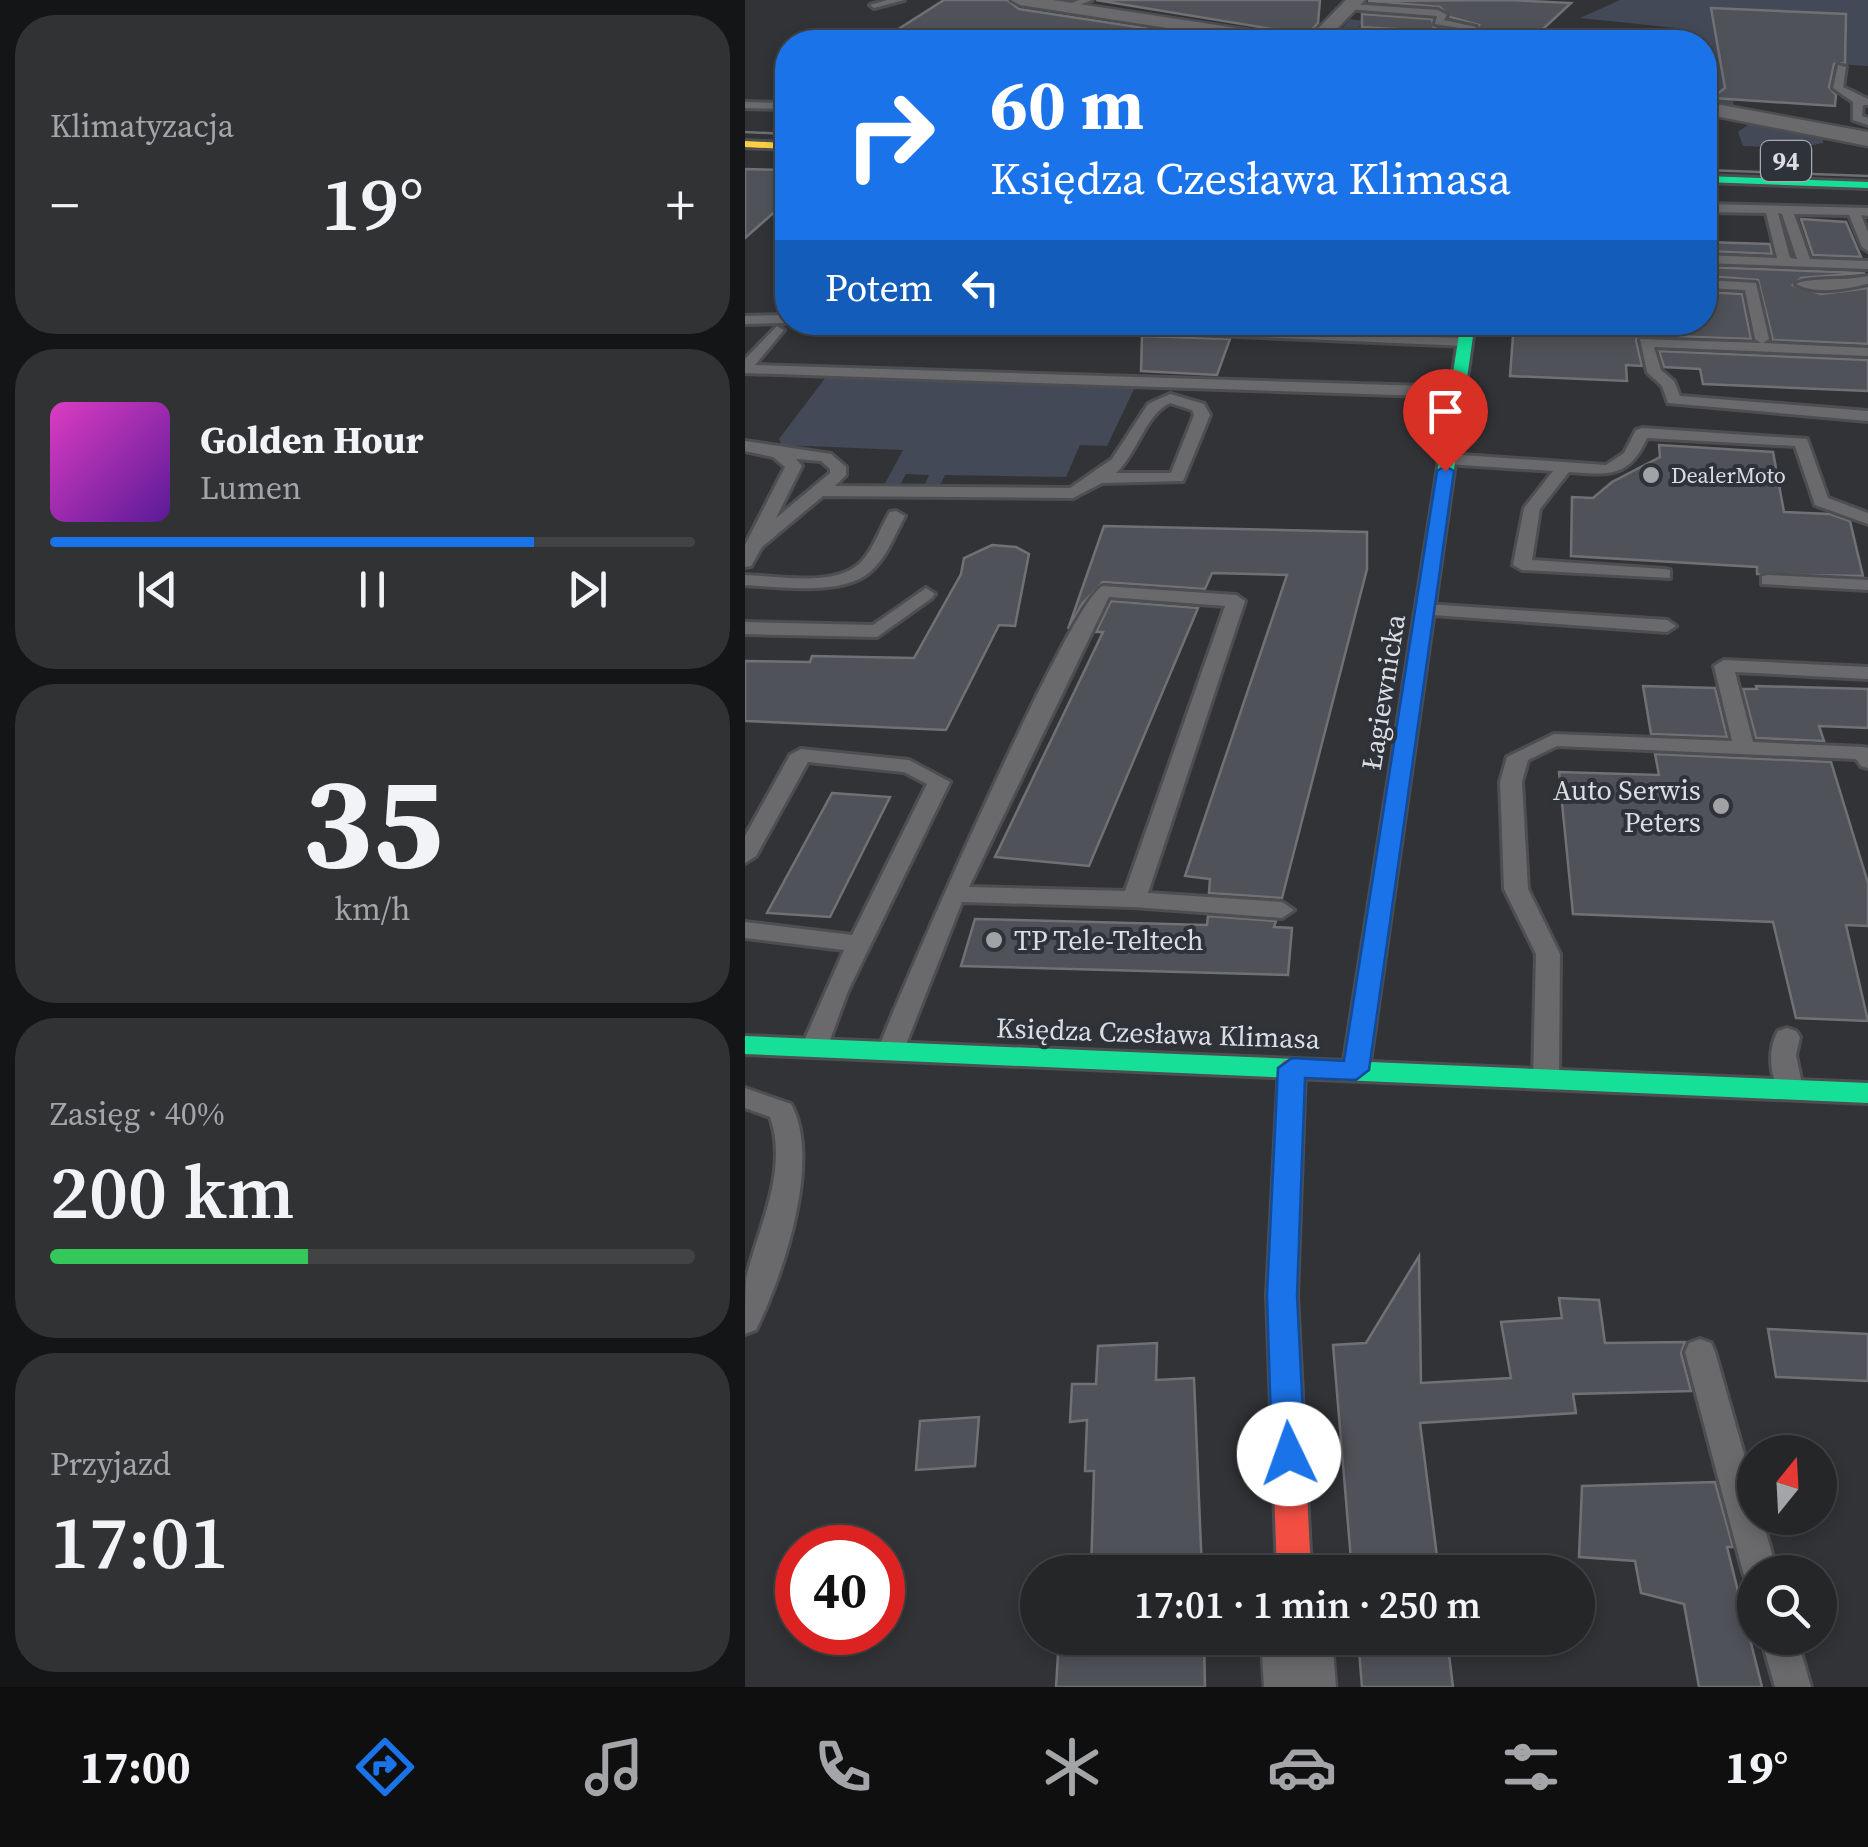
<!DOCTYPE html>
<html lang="pl">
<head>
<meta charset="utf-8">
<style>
	body { margin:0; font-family:"Source Serif 4",serif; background:#313234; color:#f1f3f6; height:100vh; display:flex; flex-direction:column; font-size:38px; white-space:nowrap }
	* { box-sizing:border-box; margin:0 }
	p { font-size:32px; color:#a3a5a8 }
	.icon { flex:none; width:55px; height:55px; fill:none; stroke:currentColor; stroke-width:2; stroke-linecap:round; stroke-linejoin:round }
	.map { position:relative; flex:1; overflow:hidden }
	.details { display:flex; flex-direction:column; gap:15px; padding:15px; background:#141516; width:745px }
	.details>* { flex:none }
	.hud { position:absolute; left:30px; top:30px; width:942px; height:305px; border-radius:40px; box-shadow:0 5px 15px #0003,0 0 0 2px #424345; background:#1a73e8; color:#fff; overflow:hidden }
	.needle { width:65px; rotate:18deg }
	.tools { position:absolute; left:992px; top:1435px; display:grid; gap:20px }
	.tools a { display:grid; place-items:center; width:100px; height:100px; border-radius:50%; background:#252628; box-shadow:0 5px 15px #0003,0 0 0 2px #424345; font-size:50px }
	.speed { position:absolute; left:30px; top:1525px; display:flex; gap:20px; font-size:50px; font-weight:700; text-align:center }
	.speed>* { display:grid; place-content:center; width:130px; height:130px; border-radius:50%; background:#252628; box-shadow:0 5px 15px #0003,0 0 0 2px #424345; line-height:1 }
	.speed .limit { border:15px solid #d22; background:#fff; color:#111 }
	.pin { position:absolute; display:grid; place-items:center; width:85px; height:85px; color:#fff; margin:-102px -42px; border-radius:50% 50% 50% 0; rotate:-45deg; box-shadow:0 0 10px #0007 }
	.pin .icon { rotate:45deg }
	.me { position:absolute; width:110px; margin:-55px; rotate:357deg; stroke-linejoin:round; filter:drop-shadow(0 0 8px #0008) }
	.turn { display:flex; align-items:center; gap:35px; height:210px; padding:0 50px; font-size:45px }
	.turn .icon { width:130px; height:130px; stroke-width:2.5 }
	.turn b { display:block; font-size:70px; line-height:85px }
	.then { display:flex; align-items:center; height:95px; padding:0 50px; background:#0003; gap:20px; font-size:38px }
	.big { font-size:75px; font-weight:600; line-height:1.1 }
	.details .card { flex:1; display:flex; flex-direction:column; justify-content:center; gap:15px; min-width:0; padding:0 35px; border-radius:40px; background:#313234 }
	.details .dial { align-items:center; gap:0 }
	.dial b { font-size:130px; line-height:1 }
	.song { display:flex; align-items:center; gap:30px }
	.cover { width:120px; height:120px; border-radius:15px; background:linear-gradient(135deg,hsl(310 70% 55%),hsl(270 70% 35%)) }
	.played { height:10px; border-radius:5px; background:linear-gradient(90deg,#1a73e8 75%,#424345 75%) }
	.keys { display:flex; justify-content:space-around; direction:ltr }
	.heat { display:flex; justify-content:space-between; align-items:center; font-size:55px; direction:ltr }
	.charge { height:15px; border-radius:8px; background:linear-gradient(90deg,#34c759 40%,#424345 0) }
	.trip { position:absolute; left:275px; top:1555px; width:575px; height:100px; border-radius:50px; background:#252628; box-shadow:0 5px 15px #0003,0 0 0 2px #424345; font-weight:600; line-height:100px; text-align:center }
	.dock { display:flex; height:160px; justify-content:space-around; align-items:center; background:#0f0f10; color:#a3a5a8 }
	.dock .icon { width:70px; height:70px }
	.dock .on { color:#1a73e8 }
	.dock b { font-size:45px; color:#f1f3f6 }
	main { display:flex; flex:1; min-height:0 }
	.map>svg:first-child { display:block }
	.green { fill:#434956 }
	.building { fill:#4f5258; stroke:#6f7174; stroke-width:2.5 }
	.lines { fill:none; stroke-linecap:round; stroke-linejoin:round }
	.lane-casing { stroke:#4d4e51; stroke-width:6 }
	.street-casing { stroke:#4d4e51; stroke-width:5 }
	.fast-casing { stroke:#4d4e51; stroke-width:6 }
	.slow-casing { stroke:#4d4e51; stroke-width:6 }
	.jam-casing { stroke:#4d4e51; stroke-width:6 }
	.lane { fill:#6a6a6c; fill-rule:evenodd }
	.street { fill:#6a6a6c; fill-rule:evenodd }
	.fast { fill:#16e098; fill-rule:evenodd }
	.slow { fill:#ffcf43; fill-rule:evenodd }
	.jam { fill:#f24e42; fill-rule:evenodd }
	.tram { stroke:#6c6e70; stroke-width:2.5 }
	.route { fill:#1a73e8; stroke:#114b97; stroke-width:2.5 }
	.poi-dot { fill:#a0a2a6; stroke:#2e3239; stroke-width:4 }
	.labels { text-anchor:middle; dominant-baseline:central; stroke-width:8; stroke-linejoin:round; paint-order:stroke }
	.far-poi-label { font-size:22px; fill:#dbdde2; stroke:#2e3239; text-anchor:start }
	.shield { fill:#2e3239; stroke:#a7aaaf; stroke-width:2.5 }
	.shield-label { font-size:25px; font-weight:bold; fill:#dbdde2 }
	.street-label { font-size:28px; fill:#dbdde2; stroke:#2e3239 }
	.poi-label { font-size:28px; fill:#dbdde2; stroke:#2e3239; text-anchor:end }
</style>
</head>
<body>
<main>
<section class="details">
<div class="card"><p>Klimatyzacja</p>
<div class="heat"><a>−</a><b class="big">19°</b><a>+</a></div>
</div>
<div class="card">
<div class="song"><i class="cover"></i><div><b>Golden Hour</b><p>Lumen</p></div></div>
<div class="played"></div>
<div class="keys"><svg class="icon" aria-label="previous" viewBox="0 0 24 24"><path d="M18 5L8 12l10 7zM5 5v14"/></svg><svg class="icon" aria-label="pause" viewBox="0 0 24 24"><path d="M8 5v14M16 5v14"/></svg><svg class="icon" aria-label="next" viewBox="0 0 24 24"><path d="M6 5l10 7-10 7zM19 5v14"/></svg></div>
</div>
<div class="card dial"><b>35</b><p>km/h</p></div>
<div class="card"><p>Zasięg · 40%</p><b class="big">200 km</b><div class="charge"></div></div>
<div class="card"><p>Przyjazd</p><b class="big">17:01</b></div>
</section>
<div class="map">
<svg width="1123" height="1687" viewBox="0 0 1123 1687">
	<rect width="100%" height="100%" fill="#313336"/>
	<g class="green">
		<polygon points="875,0 1123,0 1123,66 1006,59 985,84 989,107 960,101 960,42 920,42 931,28 835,18"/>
		<polygon points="612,11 605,19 618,21 614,27 724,33 712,42 587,40"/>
		<polygon points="1004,124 1078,138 1078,143 1053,148 998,146 993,132"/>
		<polygon points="81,377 390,387 362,446 335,445 321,477 200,475 193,489 170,488 179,486 184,475 161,474 155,485 162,488 138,487 158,450 37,445 34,439"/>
	</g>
	<g class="building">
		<polygon points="199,0 262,0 274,9 491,42 133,42"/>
		<polygon points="351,0 575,0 573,23 557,41 545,32"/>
		<polygon points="763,0 826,3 784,42 724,42 734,34 729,34 734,25 705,17 695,7 623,1"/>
		<polygon points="966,8 1101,14 1100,63 1089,64 1084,87 1091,95 1090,106 967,98 980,88"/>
		<polygon points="617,14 687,19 689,28 713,33 617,27"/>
		<polygon points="0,169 42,170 42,201 0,238"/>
		<polygon points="1056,219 1101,222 1116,257 1068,255"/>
		<polygon points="960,242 1025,244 1027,254 960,251"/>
		<polygon points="960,267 1120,273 1056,278 1048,285 1076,294 1123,288 1123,344 1028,340 1013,280 960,276"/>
		<polygon points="960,292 997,294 1006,339 895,335 891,340 897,366 881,365 882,381 765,376 769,322 960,322"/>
		<polygon points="397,336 485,339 472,375 396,371"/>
		<polygon points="914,351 1123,360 1123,391 958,384 955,369 919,367"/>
		<polygon points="914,445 1028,452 1039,512 1085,514 1105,521 1118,576 1012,574 1012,567 826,556 827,497 848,498 867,482 915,457"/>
		<polygon points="359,526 622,532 622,569 537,898 464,893 465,879 440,876 542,575 467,573 460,589 358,582 337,604 323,629"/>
		<polygon points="247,545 271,547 284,554 270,626 254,625 201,730 0,721 0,661 65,662 67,656 169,658 216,574 219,558"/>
		<polygon points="366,601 453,608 344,866 250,857 358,632 351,632"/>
		<polygon points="898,686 970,688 982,737 906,734"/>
		<polygon points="1011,686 1123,689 1123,728 1074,726 1079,741 1011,738 998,689 1012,689"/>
		<polygon points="910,754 1086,762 1123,883 1123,926 1101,925 1123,1021 1051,1018 1028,922 828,914 814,772 914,775"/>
		<polygon points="87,793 145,797 85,917 22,913"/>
		<polygon points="463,916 531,921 529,927 547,928 543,975 216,966 230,919 462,925"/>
		<polygon points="674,1256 676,1383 766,1378 756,1322 817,1318 814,1298 854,1300 860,1343 940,1342 936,1353 946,1391 828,1394 831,1413 675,1423 694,1572 607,1572 588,1345 621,1343"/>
		<polygon points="1023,1329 1123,1334 1123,1381 1031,1377"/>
		<polygon points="412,1343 411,1380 449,1378 457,1572 346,1572 349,1471 340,1471 342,1420 325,1422 327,1384 351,1384 353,1346"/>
		<polygon points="234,1417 230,1466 171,1470 175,1421"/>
		<polygon points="970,1482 988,1547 982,1547 1017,1687 954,1687 939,1604 896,1593 890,1561 834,1557 837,1486"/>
		<polygon points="314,1638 459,1638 460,1687 311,1687"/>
		<polygon points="613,1638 702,1638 708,1687 617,1687"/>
	</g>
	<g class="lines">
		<defs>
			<g id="lane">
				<polygon points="142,0 159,0 129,8 125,5"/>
				<polygon points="334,0 347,0 321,10 317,7"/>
				<polygon points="606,4 693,10 702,15 699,20 731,27 722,35 717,32 720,29 690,24 692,16 603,9"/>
				<polygon points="1093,65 1101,67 1098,87 1123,99 1123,105 1118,105 1117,116 1123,118 1123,125 1108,120 1108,102 1088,88"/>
				<polygon points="0,102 42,103 42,109 0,108"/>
				<path d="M960 204 1123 208V216L1116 215 1123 232V251L1117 247 1104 215 1049 214 1065 259 1123 261V269L960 263V255L1032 258 1021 213 960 212ZM1033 213 1037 214 1052 259 1045 258Z"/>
				<path d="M1123 276V284C1101 289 1071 295 1051 284 1064 277 1102 281 1123 276Z"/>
				<polygon points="960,280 1011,283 1024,339 1018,343 1123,348 1123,356 909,347 916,370 929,381 935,396 1123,411 1123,421 923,403 917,386 902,372 895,339 1016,343 1010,339 1000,290 960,288"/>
				<polygon points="42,315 42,323 0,324 0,316"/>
				<polygon points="258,322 360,322 583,333 586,322 600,322 597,334 720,338 727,342 720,346 265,326"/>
				<polygon points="32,326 39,330 10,365 712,387 720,392 712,397 0,373 0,359"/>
				<path d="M425 394 459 404 465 415 438 481 357 483 328 498 78 496 17 547 6 566 0 567V545L40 467 28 457 0 451V441L86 454 101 467V475L90 486 325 488 367 459 403 404ZM425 403 447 410 449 415 426 473H371C392 454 400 415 425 403ZM51 459 76 461 85 469V473L31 518 57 466Z"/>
				<path d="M897 428 1062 439 1083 498 1123 513V524L1070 505 1050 446 902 438C884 478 864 475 824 472L795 509 787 560 919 569 925 570V578L777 570 768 565 779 508 808 471 702 464 694 459 702 454 861 465 879 453 891 430Z"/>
				<path d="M151 511 160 516C150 534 142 557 126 571 100 596 34 587 0 585V575C33 576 92 588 117 561 129 548 135 528 145 512Z"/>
				<polygon points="1023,575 1123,580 1123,590 1017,584 1017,576"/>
				<path d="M358 586 491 595 500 601 403 893 537 902 549 910 537 918 389 907 217 902 158 1052 154 1059H136L132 1052C154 995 326 597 358 586ZM364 597 480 606 380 891 224 887Z"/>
				<polygon points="181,588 190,594 187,598 132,637 0,634 0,622 128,625"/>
				<polygon points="681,604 922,620 931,626 922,632 674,614 672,610"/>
				<polygon points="979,660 1123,667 1123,679 990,672 1008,742 1118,747 1123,748 1123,768 1116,766 1111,759 812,746 783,760 777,782 783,889 815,954 814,1079 810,1086 792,1086 788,1079 791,954 759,889 755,782 762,757 809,734 987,741 969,666"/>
				<polygon points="56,749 164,760 205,782 103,991 82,1048 78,1054 60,1054 56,1048 99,950 0,938 0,922 107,935 182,784 159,772 63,762 11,856 0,863 0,836 45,755"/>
				<path d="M1042 1028 1051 1031 1055 1037 1051 1055 1058 1089 1054 1096 1045 1099 1036 1096C1025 1076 1022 1051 1033 1031Z"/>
				<path d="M0 1088 46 1104C77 1160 38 1275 11 1330L0 1334C0 1316 0 1295 1 1279 13 1227 44 1171 25 1117L0 1108Z"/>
				<polygon points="955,1339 966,1343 970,1352 1010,1493 1010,1518 1017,1518 1032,1572 1010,1572 1010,1586 1003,1584 998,1572 940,1352 944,1343"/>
				<polygon points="1016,1638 1052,1638 1066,1687 1030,1687"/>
			</g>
			<g id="street">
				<polygon points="266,0 308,0 544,36 553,42 512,42 275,5"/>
				<polygon points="601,0 620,0 579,42 560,42"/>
				<polygon points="960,102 1123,132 1123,146 960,114"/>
				<polygon points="516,1638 587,1638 591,1687 519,1687"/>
			</g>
			<g id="fast">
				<polygon points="960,176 1123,182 1123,188 960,182"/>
				<polygon points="716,322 730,322 625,1062 1123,1083 1123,1103 0,1054 0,1036 599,1061"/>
			</g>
			<polygon id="slow" points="0,141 42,143 42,149 0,147"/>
			<polygon id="jam" points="547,1059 556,1061 560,1068 552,1295 566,1572 532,1572 522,1295 534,1068 538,1061"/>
		</defs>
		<use href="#lane" class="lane-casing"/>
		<use href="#street" class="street-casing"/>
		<use href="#fast" class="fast-casing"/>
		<use href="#slow" class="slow-casing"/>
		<use href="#jam" class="jam-casing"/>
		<use href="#lane" class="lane"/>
		<use href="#street" class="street"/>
		<use href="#fast" class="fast"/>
		<use href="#slow" class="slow"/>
		<use href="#jam" class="jam"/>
		<g class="tram">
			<polyline points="0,132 42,134"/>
			<polyline points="960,170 1123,176"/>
		</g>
	</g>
	<polygon class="route" points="700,466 709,471 624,1070 611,1080 560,1078 552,1295 560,1454 555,1464 544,1468 532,1464 527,1454 522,1295 533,1068 547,1058 599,1061 692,471"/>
	<g class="poi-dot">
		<circle cx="906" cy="475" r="10"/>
		<circle cx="976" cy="806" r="10"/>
		<circle cx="249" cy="940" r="10"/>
	</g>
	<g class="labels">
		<g class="far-poi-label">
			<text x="926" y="475">DealerMoto</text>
		</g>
		<rect class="shield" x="1016" y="141" width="50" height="40" rx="8"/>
		<g class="shield-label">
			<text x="1041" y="161">94</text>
		</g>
		<g class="street-label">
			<text transform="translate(638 692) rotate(-81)">Łagiewnicka</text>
			<text transform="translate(413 1033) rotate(2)">Księdza Czesława Klimasa</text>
		</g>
		<g class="poi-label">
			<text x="956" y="790">Auto Serwis<tspan x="956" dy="32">Peters</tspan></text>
			<text x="269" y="940" text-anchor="start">TP Tele-Teltech</text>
		</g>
	</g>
</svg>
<div class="tools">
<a><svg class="needle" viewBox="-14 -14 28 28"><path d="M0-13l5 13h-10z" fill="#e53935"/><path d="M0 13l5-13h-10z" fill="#a3a5a8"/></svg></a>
<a><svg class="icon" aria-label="search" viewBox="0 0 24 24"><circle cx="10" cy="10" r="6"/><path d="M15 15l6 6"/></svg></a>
</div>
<div class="speed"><div class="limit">40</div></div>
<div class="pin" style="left:700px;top:471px;background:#d93025"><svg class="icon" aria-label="arrive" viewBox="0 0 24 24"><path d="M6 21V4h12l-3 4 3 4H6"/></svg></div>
<svg class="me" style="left:544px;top:1454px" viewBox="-20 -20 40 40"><circle r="19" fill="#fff"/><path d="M0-13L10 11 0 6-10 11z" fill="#1a73e8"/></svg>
<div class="trip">17:01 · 1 min · 250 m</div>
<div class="hud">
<div class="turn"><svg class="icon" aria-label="right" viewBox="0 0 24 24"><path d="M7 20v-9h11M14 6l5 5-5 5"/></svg><div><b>60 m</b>Księdza Czesława Klimasa</div></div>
<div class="then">Potem<svg class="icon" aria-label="left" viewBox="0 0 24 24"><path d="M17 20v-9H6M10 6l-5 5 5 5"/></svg></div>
</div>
</div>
</main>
<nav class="dock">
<b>17:00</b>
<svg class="icon on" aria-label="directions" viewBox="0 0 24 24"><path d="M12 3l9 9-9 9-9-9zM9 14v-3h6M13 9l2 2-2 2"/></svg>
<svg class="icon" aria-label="music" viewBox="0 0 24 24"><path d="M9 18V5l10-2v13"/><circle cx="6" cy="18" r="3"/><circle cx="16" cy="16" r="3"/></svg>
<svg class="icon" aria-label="phone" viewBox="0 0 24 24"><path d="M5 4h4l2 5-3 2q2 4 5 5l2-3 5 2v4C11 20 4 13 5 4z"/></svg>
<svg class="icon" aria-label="climate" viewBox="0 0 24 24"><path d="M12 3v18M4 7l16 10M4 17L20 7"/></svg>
<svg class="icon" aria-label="car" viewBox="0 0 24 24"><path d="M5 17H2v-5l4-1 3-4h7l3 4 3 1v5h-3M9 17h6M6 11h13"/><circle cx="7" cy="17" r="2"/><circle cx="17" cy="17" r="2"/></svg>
<svg class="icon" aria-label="filters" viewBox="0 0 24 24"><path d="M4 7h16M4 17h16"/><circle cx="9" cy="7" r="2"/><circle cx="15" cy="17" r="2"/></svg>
<b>19°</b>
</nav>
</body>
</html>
